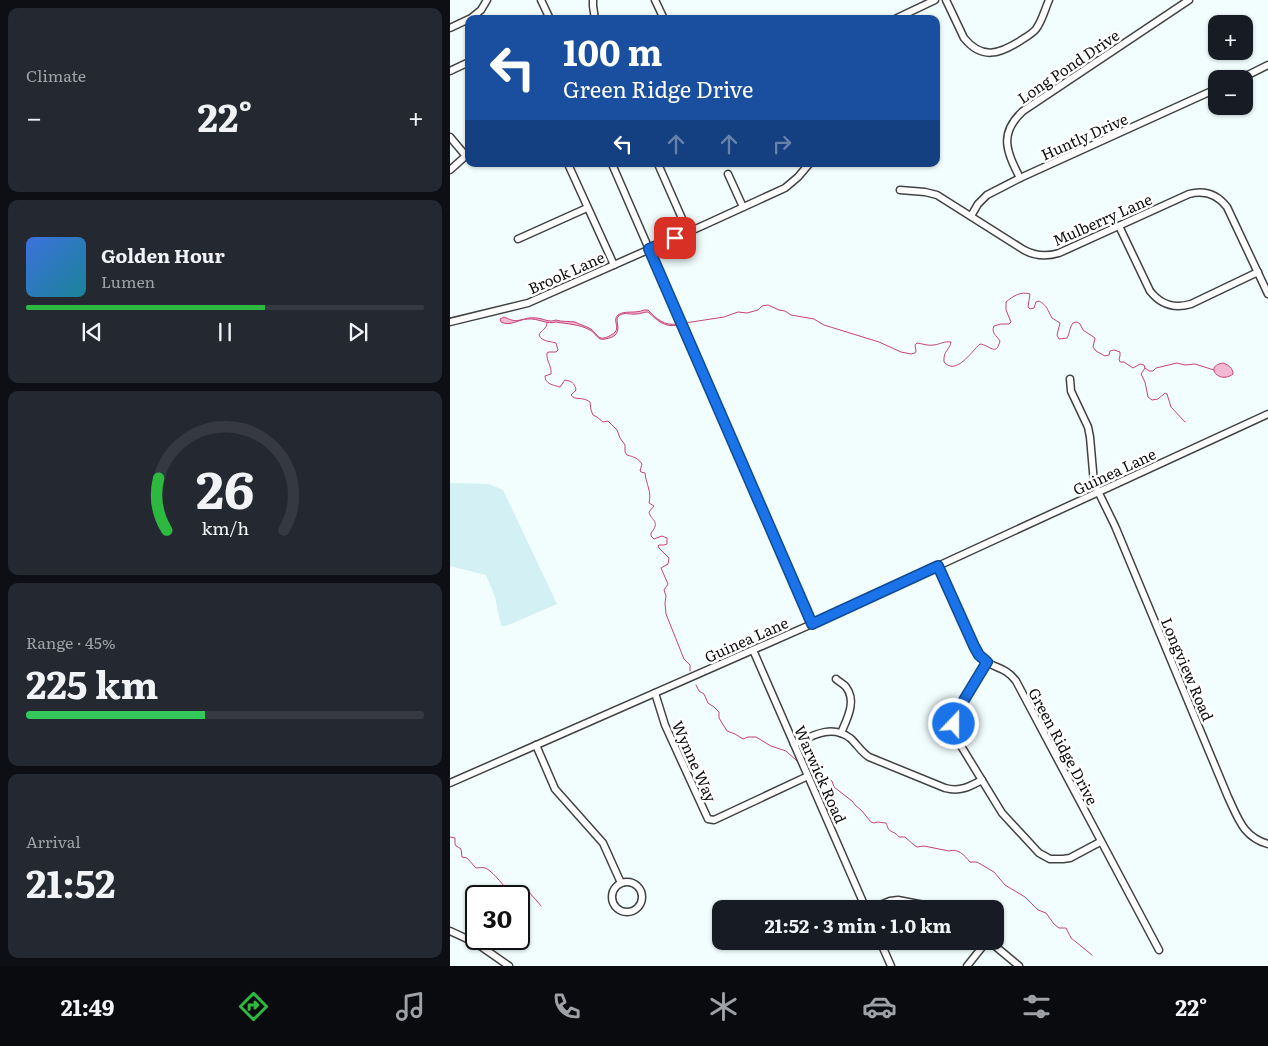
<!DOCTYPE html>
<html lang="en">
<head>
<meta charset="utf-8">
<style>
	body { margin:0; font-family:Literata,serif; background:#242831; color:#f1f3f6; height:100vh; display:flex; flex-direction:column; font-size:19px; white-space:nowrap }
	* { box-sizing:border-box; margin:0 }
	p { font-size:16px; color:#9ea1a6 }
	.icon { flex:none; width:28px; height:28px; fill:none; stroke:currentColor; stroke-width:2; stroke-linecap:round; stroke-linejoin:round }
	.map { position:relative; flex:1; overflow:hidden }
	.side { display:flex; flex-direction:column; gap:8px; padding:8px; background:#0d0f14; width:450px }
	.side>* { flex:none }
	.guide { position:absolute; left:15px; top:15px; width:475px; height:152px; border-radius:10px; box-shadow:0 1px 4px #0004; background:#1a4fa0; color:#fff; overflow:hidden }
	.buttons { position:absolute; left:758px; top:15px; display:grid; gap:10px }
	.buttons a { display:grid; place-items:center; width:45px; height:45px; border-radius:10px; background:#171b24; box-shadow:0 1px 4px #0004; font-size:25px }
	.speed { position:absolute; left:15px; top:885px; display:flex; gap:10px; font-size:25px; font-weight:700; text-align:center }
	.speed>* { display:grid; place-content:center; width:65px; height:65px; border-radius:50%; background:#171b24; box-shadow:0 1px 4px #0004; line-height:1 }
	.speed .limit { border:2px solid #111; border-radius:8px; background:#fff; color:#111 }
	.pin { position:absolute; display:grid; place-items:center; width:42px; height:42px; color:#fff; margin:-21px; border-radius:10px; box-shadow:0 2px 8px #0006 }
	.me { position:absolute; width:55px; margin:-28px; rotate:22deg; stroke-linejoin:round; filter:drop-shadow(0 0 4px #0008) }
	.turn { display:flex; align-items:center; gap:18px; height:105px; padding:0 15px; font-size:22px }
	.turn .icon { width:65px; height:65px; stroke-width:2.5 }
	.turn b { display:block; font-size:35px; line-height:42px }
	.lanes { display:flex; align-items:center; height:48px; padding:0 15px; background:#0003; justify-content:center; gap:25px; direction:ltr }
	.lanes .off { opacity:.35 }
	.big { font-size:38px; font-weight:700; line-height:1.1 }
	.side .widget { flex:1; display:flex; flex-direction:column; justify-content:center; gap:8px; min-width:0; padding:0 18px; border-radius:10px; background:#242831 }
	.side .dial { align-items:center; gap:0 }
	.dial svg { height:130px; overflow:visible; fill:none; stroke:#363941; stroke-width:7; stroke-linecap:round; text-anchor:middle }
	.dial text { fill:#f1f3f6; stroke:none }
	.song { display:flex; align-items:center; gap:15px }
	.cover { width:60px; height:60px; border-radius:8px; background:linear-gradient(135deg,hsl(220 70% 55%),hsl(190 70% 35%)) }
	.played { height:5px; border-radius:2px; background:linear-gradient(90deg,#2db940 60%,#363941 60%) }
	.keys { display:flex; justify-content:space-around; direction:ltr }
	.heat { display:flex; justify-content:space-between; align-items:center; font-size:28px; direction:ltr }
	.charge { height:8px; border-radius:4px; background:linear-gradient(90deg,#34c759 45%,#363941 0) }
	.trip { position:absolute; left:262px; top:900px; width:292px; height:50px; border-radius:10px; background:#171b24; box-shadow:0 1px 4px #0004; font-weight:700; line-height:50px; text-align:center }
	.tabs { display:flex; height:80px; justify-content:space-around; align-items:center; background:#090b0e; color:#9ea1a6 }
	.tabs .icon { width:35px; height:35px }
	.tabs .selected { color:#2db940 }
	.tabs b { font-size:22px; color:#f1f3f6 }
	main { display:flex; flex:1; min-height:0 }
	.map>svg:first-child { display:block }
	.farmland { fill:#d3f0f4 }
	.water { fill:#f3b9d3; stroke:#c7437a }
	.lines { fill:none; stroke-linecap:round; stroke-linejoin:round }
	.stream { stroke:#c7437a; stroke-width:1 }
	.minor-casing { stroke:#424242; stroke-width:9 }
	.minor { stroke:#fff; stroke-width:6 }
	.route-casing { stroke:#114b97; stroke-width:12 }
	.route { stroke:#1a73e8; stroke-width:9 }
	.labels { text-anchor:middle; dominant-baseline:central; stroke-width:5; stroke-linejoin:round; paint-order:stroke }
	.street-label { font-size:15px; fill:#0f0f0f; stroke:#fff }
</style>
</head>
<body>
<main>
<section class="side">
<div class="widget"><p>Climate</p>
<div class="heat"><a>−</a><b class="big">22°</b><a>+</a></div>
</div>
<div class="widget">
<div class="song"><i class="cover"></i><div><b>Golden Hour</b><p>Lumen</p></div></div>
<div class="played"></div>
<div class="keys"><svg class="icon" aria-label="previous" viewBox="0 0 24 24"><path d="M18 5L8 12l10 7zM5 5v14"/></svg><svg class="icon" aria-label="pause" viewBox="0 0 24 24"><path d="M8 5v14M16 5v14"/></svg><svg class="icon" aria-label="next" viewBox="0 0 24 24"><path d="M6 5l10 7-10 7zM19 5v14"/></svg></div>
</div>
<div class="widget dial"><svg viewBox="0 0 100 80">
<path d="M14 69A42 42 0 1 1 86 69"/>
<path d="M14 69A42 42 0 0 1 9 37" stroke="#2db940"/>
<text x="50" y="56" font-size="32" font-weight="700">26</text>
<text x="50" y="72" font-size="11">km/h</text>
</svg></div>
<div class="widget"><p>Range · 45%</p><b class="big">225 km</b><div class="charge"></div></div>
<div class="widget"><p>Arrival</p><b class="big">21:52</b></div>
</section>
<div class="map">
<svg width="818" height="966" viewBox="0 0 818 966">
	<rect width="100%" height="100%" fill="#f2fefe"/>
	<polygon class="farmland" points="0,483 39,484 53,490 107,604 56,626 51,626 45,597 36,575 0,566"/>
	<g class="water">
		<path d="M194 310H198C207 319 214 326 227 324L228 325C214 328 207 320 198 312 193 312 191 314 186 314 181 315 172 311 168 317 164 321 176 336 155 339 147 341 146 333 140 330 129 324 117 324 106 322 97 325 88 318 78 319 69 319 60 327 51 322L50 319 54 317C59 319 64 322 70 320 76 319 79 317 86 318 93 318 98 323 106 320 112 322 119 321 125 322 129 324 135 326 139 328 144 330 147 337 151 338 155 339 162 335 165 332 170 327 162 320 168 315 174 310 185 314 194 310Z"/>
		<path d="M774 363C779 366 783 368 783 374 769 385 753 365 774 363Z"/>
	</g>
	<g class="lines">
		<g class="stream">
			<path d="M97 323C97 329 91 330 89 335 92 342 100 341 106 343L108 350 106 352H99L97 353C96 361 102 366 101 374L95 376C95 384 103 385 110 387L115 380C121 381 125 383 126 390L121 395C125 401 132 396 140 402L141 410 143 415 147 417 153 422 158 421 167 430 170 438 175 445V452L177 455C184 457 188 458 192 464L190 471 191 472 195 473C196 484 202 492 199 503L204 506 199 512C201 521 211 521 201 533V536L204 539 212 536 217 538V544L214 545H209L208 546 209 548 219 558 218 564 211 568 218 584 214 590 216 596 215 603 216 614 234 659 240 665V671"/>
			<path d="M235 323 274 317 288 312 297 313 308 310 312 306 318 305 329 310 335 311 341 315 364 319 374 325 429 342 451 352 461 354 465 353 466 351 465 345 467 343C474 344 478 346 484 345 491 344 494 341 501 342 500 350 493 350 494 362 506 376 521 352 530 344 540 345 546 357 550 341 546 335 541 333 544 326L551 324H559L561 322 556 310V302C563 296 571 291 580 294L578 307 580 309 584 308 586 302 589 301C597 305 598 311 602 318L610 323 607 335 609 339 617 338C620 333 619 328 623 323L627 322 630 324 633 330 645 338 643 347 646 351 655 356 659 355 660 351 664 350 670 352V356L669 359 670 362H674L683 368 690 364 694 365 695 368 691 374 695 382 698 397 702 400 708 399 715 393 717 394 721 407 735 422"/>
			<polyline points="695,368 699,371 703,371 706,368 727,363 735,365 745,364 764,370"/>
			<polyline points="246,685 249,691 254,694 258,703 264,707 269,712 269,718 277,731 285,734 293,739 298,737 306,737 321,746 336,751 347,761"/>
			<path d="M356 763 357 766 368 770 375 775 382 781 384 787 402 801 406 806 411 810 421 822 424 823 427 822 436 823C437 824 437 827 438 828 439 832 446 832 449 837H455L464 845 467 847 474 846 499 851C508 848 514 855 520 862H527L544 872 555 885 575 897 588 910 596 913 604 924 609 928H616L621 938 642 955"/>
			<path d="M0 837 5 838V845L11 849 12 857 17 858 26 868C29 868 32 867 35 868 40 869 53 884 56 889V894L59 896"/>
			<path d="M65 896 67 889C70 889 73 887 76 889 78 891 89 903 91 906"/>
		</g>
		<defs>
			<g id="minor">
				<polyline points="91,0 100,19"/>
				<polyline points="143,0 143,6 145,19"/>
				<polyline points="205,0 214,19"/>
				<path d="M496 0 514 38C532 60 549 54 570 41 576 37 582 34 586 29 592 21 595 9 599 0"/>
				<polyline points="20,19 31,10 37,0"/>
				<polyline points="445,19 485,0"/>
				<polyline points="0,28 19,19"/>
				<polyline points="0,71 19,62"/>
				<polyline points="790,79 818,65"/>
				<polyline points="0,137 16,156"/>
				<polyline points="118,164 164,265"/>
				<polyline points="162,164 362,624"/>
				<polyline points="208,164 238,232"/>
				<polyline points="0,170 19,153"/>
				<polyline points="278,174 293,207"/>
				<path d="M570 178C557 152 548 134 573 111L739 0"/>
				<path d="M450 190 475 192 487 195 574 250C585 256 596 257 609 253L739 194C754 190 767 194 777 207L818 294"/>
				<polyline points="521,216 528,204 537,195 570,178 766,89"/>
				<path d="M669 226 700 291C711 305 724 309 741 304L808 272"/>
				<polyline points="68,239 137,208"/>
				<polyline points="0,322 78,303 252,226 335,188 348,177 359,164"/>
				<path d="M620 379 621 391 638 427 640 437 644 483 665 526 778 797C788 818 793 837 818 844"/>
				<path d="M488 566 523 645C526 650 528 655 533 659 544 669 555 666 566 681L709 950"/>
				<polyline points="303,650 416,909"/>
				<path d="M537 662 508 710C503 721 504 730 508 741L552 813 589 853 600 859H613L620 858 650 842"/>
				<path d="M386 679C389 682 394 684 396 687 407 701 397 719 391 733"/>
				<polyline points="205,693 215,725 258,819 264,820 358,776"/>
				<path d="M344 744C362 736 381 724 400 738 407 744 411 752 419 757L495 788C510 792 519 787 532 780"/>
				<polyline points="86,745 105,789 153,843 171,883"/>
				<polyline points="0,783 362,624 818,414"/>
				<circle cx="177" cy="897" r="15"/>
				<polyline points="421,909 440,901 448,900 495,909"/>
				<polyline points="0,931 26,943 59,966"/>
				<polyline points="430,941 441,966"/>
				<polyline points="539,941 569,966"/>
				<polyline points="517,966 537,941"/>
			</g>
		</defs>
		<use href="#minor" class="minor-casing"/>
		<use href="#minor" class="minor"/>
	</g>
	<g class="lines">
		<defs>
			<polyline id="route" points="225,238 199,249 362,624 488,566 524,646 529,655 537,662 508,710 504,724"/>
		</defs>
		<use href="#route" class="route-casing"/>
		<use href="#route" class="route"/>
	</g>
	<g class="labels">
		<g class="street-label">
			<text transform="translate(618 66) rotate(-34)">Long Pond Drive</text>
			<text transform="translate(634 136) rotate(-24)">Huntly Drive</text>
			<text transform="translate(652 219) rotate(-24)">Mulberry Lane</text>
			<text transform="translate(116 272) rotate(-24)">Brook Lane</text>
			<text transform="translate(664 471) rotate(-25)">Guinea Lane</text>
			<text transform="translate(296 639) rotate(-24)">Guinea Lane</text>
			<text transform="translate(738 669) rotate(67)">Longview Road</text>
			<text transform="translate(614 746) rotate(62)">Green Ridge Drive</text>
			<text transform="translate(245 761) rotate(66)">Wynne Way</text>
			<text transform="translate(371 774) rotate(66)">Warwick Road</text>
		</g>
	</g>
</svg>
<div class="buttons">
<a>+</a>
<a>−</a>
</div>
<div class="speed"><div class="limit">30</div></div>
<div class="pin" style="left:225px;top:238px;background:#d93025"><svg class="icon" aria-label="arrive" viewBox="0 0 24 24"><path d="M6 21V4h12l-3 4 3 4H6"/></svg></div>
<svg class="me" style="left:504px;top:724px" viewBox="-20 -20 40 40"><circle r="17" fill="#1a73e8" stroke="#fff" stroke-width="3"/><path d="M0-11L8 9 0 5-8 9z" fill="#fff"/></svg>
<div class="trip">21:52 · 3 min · 1.0 km</div>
<div class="guide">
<div class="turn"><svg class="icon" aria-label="left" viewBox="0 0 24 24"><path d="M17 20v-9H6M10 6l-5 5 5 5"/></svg><div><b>100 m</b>Green Ridge Drive</div></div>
<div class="lanes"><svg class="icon" aria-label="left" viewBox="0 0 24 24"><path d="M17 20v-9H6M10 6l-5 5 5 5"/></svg><svg class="icon off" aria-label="ahead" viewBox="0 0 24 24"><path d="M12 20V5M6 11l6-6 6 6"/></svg><svg class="icon off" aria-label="ahead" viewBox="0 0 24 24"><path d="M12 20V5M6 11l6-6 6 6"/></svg><svg class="icon off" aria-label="right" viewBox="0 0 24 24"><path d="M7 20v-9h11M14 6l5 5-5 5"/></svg></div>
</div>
</div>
</main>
<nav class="tabs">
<b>21:49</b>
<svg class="icon selected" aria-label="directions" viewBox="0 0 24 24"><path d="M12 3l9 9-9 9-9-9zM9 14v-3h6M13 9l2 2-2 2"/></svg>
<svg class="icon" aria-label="music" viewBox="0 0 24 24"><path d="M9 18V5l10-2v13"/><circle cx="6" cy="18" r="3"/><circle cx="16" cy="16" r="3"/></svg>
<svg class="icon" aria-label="phone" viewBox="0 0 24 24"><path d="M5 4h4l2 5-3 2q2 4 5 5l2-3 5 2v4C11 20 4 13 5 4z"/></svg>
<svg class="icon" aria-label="climate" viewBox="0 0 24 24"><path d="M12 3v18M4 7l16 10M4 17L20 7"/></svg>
<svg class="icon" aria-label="car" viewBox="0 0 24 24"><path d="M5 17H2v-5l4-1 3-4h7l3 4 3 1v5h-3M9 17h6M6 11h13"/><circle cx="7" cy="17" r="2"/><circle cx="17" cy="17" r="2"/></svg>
<svg class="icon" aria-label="filters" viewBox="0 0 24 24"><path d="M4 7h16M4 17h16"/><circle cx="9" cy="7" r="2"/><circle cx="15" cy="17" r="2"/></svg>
<b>22°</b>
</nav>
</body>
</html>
